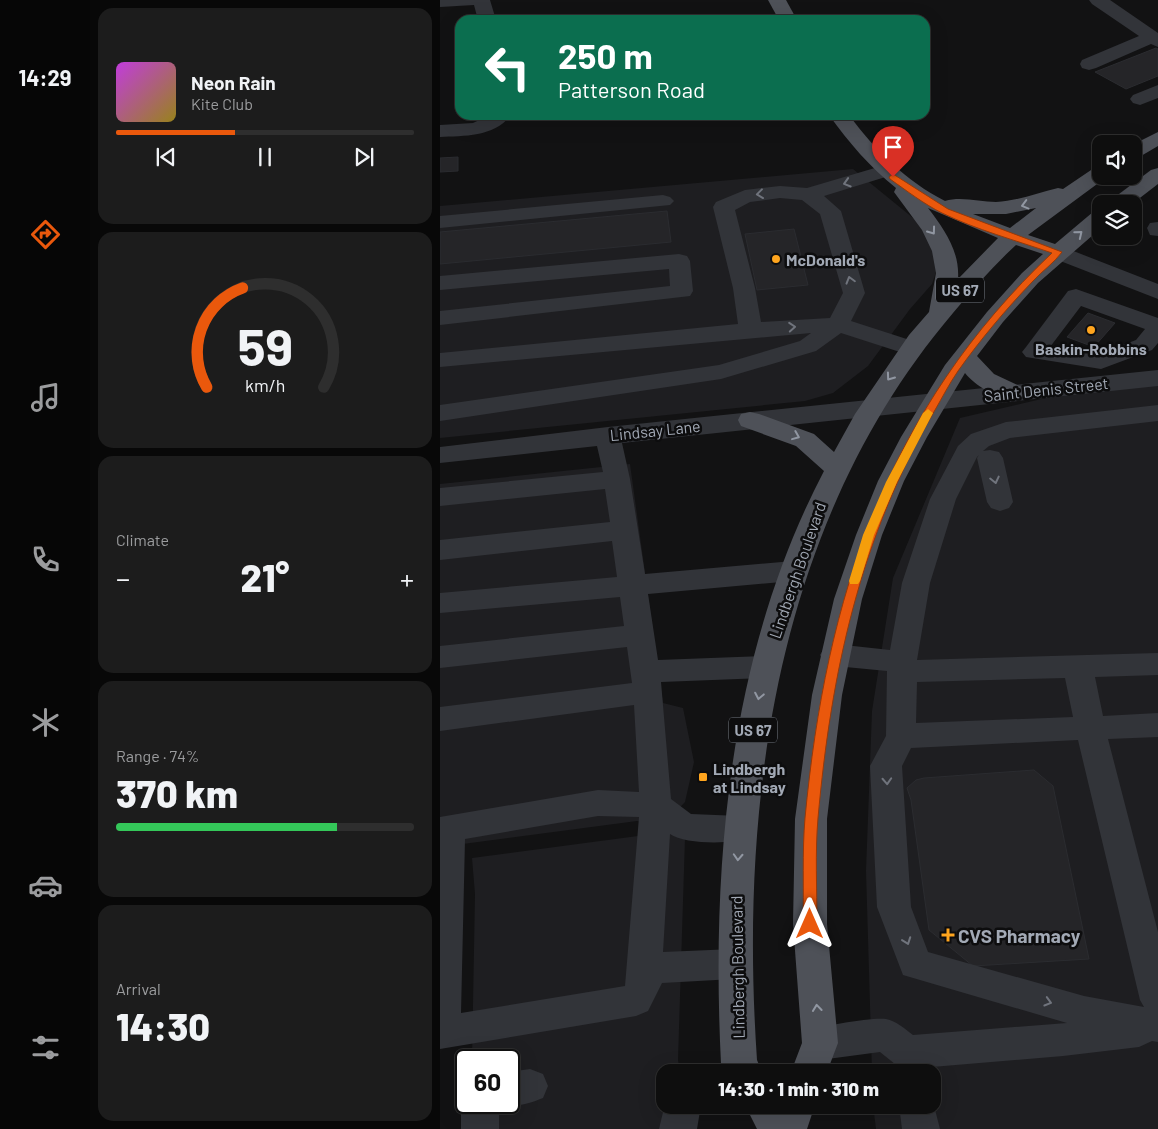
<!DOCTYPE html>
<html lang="en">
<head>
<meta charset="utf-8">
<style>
	body { margin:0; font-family:Barlow,sans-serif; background:#1c1c1c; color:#f1f3f6; height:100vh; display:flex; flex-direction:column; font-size:19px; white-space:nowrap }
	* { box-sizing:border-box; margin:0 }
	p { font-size:16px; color:#9b9c9e }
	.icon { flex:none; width:28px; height:28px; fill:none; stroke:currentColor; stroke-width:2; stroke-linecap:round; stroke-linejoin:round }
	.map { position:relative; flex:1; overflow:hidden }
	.drawer { display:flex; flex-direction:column; gap:8px; padding:8px; background:#080808; width:350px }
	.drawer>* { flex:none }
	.banner { position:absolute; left:15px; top:15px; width:475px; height:105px; border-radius:15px; box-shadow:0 5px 20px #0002,0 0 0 1px #2e2e2e; background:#0b6e4f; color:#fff; overflow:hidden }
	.controls { position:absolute; left:652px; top:135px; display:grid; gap:10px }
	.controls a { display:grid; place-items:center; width:50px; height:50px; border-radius:10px; background:#0e0e0e; box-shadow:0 5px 20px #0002,0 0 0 1px #2e2e2e; font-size:25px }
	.speed { position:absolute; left:15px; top:1049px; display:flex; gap:10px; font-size:25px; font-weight:700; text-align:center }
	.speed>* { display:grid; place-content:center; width:65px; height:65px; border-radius:50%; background:#0e0e0e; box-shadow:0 5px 20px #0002,0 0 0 1px #2e2e2e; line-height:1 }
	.speed .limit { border:2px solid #111; border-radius:8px; background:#fff; color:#111 }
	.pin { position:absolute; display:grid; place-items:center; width:42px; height:42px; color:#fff; margin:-51px -21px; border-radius:50% 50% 50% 0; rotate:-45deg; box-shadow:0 0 5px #0007 }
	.pin .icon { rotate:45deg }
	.me { position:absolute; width:55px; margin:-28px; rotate:0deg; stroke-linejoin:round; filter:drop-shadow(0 0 4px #0008) }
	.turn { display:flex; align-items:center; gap:18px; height:105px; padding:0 20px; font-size:22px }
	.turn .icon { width:65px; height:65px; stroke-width:2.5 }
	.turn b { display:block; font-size:35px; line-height:42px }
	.big { font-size:38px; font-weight:800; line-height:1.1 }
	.drawer .widget { flex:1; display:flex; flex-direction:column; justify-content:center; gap:8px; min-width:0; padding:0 18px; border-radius:15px; background:#1c1c1c }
	.drawer .dial { align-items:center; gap:0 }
	.dial svg { height:130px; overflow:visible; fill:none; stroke:#2e2e2e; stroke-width:7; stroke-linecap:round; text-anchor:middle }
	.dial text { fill:#f1f3f6; stroke:none }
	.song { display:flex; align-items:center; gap:15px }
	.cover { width:60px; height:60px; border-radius:8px; background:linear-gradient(135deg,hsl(290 70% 55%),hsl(50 70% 35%)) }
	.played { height:5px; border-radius:2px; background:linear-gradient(90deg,#ea580c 40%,#2e2e2e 40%) }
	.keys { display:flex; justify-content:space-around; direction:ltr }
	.heat { display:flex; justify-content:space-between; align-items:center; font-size:28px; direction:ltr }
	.charge { height:8px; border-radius:4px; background:linear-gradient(90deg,#34c759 74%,#2e2e2e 0) }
	.trip { position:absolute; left:216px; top:1064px; width:285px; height:50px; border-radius:15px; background:#0e0e0e; box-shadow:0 5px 20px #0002,0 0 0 1px #2e2e2e; font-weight:800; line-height:50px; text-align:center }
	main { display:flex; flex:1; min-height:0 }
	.menu { display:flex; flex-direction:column; width:90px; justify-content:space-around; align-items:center; background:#060606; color:#9b9c9e }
	.menu .icon { width:35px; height:35px }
	.menu .on { color:#ea580c }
	.menu b { font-size:22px; color:#f1f3f6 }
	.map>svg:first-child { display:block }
	.built { fill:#1e1e21 }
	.building { fill:#252528; stroke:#2b2c30 }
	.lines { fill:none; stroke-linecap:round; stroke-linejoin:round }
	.minor { fill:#323439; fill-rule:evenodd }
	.major { fill:#4e5158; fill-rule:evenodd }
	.oneway { stroke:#70747d }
	.oneway2 { stroke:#9197a2 }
	.route { fill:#ea580c; stroke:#983908 }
	.slow { fill:#f59e0b }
	.poi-dot { fill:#ffa51e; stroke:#0d0d0e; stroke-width:2 }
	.labels { text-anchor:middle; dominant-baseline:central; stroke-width:5; stroke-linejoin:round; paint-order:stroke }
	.shield { fill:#0d0d0e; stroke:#757a83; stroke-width:1 }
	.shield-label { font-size:15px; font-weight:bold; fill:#a2a9b5 }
	.poi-label { font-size:16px; font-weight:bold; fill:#a2a9b5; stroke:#0d0d0e; text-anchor:start }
	.street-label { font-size:16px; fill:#a2a9b5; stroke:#0d0d0e }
	.near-poi-label { font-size:19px; font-weight:bold; fill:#a2a9b5; stroke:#0d0d0e; text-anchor:start }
</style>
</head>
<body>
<main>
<nav class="menu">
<b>14:29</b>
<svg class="icon on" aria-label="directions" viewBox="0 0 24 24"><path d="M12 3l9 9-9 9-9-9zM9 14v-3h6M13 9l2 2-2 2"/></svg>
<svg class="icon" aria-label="music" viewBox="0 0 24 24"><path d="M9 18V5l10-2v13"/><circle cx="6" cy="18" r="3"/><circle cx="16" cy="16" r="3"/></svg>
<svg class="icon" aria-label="phone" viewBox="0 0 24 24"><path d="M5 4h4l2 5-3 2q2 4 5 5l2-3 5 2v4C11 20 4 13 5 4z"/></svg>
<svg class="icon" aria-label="climate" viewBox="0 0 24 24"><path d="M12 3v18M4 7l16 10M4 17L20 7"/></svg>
<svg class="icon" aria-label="car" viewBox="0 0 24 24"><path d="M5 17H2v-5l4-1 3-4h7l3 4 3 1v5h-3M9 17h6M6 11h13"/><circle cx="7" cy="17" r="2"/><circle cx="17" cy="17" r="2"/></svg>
<svg class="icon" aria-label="filters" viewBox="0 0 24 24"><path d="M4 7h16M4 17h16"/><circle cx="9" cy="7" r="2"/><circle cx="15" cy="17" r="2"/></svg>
</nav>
<section class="drawer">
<div class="widget">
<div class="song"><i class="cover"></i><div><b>Neon Rain</b><p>Kite Club</p></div></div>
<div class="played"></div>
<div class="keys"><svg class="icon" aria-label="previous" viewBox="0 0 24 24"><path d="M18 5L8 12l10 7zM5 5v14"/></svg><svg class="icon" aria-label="pause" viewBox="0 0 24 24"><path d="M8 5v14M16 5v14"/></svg><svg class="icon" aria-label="next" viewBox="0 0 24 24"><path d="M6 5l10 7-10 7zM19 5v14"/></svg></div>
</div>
<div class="widget dial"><svg viewBox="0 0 100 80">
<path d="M14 69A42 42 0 1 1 86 69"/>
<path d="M14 69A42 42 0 0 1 36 8" stroke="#ea580c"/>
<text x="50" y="56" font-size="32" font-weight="700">59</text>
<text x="50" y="72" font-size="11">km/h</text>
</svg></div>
<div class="widget"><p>Climate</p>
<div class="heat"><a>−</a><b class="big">21°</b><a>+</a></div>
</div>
<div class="widget"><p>Range · 74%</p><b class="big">370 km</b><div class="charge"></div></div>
<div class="widget"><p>Arrival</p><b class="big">14:30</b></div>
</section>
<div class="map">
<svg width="718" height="1129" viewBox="0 0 718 1129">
	<rect width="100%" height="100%" fill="#121213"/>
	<g class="built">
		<polygon points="413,169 478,222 491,243 499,263 492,284 470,309 428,366 393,393 365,401 0,438 0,206"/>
		<polygon points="718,385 718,1129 436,1129 433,1105 492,1105 492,1072 432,1072 426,871 432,711 453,578 520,418 614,396"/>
		<polygon points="190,464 223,703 243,708 254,762 245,802 224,824 197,821 0,847 0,484"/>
		<polygon points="228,832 245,838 238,1060 240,1072 225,1072 225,1105 248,1129 31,1129 31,1103 69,1102 69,1060 32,1060 35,894 32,858"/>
	</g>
	<g class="building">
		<polygon points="716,48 718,49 718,76 686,89 655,72"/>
		<polygon points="18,157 18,171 0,172 0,158"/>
		<polygon points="227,211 231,242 0,264 0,232"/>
		<polygon points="354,229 368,285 317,290 305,234"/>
		<polygon points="648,313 675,323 654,347 627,337"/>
		<polygon points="594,770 613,786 649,959 533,966 489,930 471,800 467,788 476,780 484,778"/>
	</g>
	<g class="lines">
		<g class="minor">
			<polygon points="0,0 50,0 56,20 38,20 34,5 0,7"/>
			<polygon points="649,0 670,0 718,33 718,47 711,44 656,68 649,70 642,68 640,64 642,60 699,36 652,4"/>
			<polygon points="718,85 718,98 700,105 693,103 690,99 693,95"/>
			<path d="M50 115H71C55 137 24 136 0 137V125L33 123Z"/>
			<path d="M445 165 452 167 455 171 452 175 384 196 401 211 425 293 411 321 479 343 483 348 479 353 471 355 463 353 401 333 376 351 281 379 0 421V405L279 365 360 341 371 333 0 367V353L298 324 293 288 273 207 276 202 305 190 340 186 367 188ZM340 198 362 200 380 214 403 293 390 318 321 322 315 288 295 210 310 202Z"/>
			<polygon points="223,195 230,197 234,201 230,205 0,228 0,216"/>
			<polygon points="718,222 718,236 710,235 707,228 710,223"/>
			<polygon points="618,245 718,284 718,299 610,257 607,252 610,247"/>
			<polygon points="239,254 247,256 250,261 253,291 250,296 0,325 0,311 230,286 229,269 0,290 0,276"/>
			<path d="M636 289 718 318V343L712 350 661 369 586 357 582 352 586 347 628 291ZM641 306 705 329 696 340 659 354 610 347Z"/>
			<path d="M718 370V386L182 443 190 479 205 574 353 561 363 564 367 571 363 578 353 581 208 594 218 660 325 656 335 659 340 667 335 675 325 678 221 682 231 799 251 814 300 816 311 820 316 829 311 838C294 844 245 845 230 834L223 952 294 949 306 953 311 964 306 975 294 979 222 983 208 1011 196 1016 0 1049V817L158 790 199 792 194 705 0 731V707L192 683 187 647 0 668V646L184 626 180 597 0 613V593L177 577 172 541 0 560V540L170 522 165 489 0 506V488L163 472 157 446 0 463V447L168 427ZM158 816 199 817 185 986 21 1013 25 839Z"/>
			<path d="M718 405V421L570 438 549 446 543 451 550 450 559 452 563 458 573 502 569 508 560 511 551 508 547 502 537 458 539 455 537 457 516 499 490 583 477 660 718 653V675L655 677 663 716 718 713V737L668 739 718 932V1042L712 1041 699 1047 623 1056 468 1069 455 1064 440 1052 380 1060 367 1055 362 1043 367 1031C380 1026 433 1017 446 1019 456 1021 465 1029 473 1035L627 1023 463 975 437 907 430 766 446 736 447 671 395 666 385 663 380 655 385 647 395 644 450 650 462 583 490 499 518 446 531 434 566 422ZM625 678 633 717 476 723 477 682ZM638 740 700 1000 704 1007 644 996 488 952 471 907 462 766 471 748Z"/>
			<path d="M90 1069 103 1074 108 1086 103 1098C90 1103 75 1109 62 1103L59 1111V1129H21V1111L26 1100V1102H69V1072Z"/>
			<polygon points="492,1098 500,1129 462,1129 459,1105 492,1105"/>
			<polygon points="225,1104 261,1105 257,1129 219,1129"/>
		</g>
		<g class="major">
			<polygon points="328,0 346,0 357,20 339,20"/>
			<path d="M389 115H409C435 150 466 181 505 201 521 196 540 202 556 202 578 201 597 193 618 188L623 189 654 168 661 166V176H668L588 235 615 244 653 212 661 211V228L598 283 563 322 537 356 554 374 582 387 585 392 582 397C562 402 537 388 525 373L487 437 464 481 442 535 422 599 402 695 387 819V924L398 1043 387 1072H351L362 1043 353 924 355 819 372 695 394 599 416 535 438 481 461 437 505 365 547 312 582 273 603 254 576 245C553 266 533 289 513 313 337 520 299 797 317 1060L322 1072H285L281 1064C271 863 289 652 384 471L356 446 301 426 298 420 301 414 310 412 319 414 374 434 394 452 415 414 469 335 489 312 496 273 492 251 482 230 454 192 456 188C430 167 409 143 389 115ZM488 208 558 238 518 279C520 251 504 229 488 208ZM596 208 570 228 533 214H566Z"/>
			<polygon points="718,132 718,146 701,156 694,158 694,144"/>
			<polygon points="718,168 718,184 692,204 668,204 671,200 711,170"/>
			<polygon points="305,1105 375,1105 367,1129 317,1129"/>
		</g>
	</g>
	<defs><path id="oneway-chevron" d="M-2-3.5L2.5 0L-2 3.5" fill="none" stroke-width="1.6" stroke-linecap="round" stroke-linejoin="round" transform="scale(1.25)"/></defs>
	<g class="oneway">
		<use href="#oneway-chevron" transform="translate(407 183) rotate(163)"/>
		<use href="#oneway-chevron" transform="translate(320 194) rotate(173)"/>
		<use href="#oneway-chevron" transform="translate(410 280) rotate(-106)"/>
		<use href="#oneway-chevron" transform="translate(352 327) rotate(-4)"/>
		<use href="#oneway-chevron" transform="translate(555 480) rotate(77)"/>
		<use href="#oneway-chevron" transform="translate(447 781) rotate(87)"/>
		<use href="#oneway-chevron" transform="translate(467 941) rotate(70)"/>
		<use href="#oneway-chevron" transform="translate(608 1002) rotate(16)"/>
	</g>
	<g class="oneway2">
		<use href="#oneway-chevron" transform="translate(585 205) rotate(165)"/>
		<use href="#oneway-chevron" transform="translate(492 231) rotate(54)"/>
		<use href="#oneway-chevron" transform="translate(639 234) rotate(-39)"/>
		<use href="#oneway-chevron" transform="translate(450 377) rotate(126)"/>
		<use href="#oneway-chevron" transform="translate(356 436) rotate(22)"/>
		<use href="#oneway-chevron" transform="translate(319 696) rotate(101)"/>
		<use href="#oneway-chevron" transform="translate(298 857) rotate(93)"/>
		<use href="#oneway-chevron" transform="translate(377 1008) rotate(-96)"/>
	</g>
	<path class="route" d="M453 174 508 209 622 252C614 263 602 271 593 281 566 309 540 340 518 371 509 384 502 398 495 410 420 537 391 673 378 818 375 852 377 889 377 924L375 928 370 930 365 928 363 924C364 889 362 852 365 818 386 597 447 409 612 253 575 240 537 230 502 213 484 204 467 191 450 179L449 177Z"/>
	<polygon class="slow" points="488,409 493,413 457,482 434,535 420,581 418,584 410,584 409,581 423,535 446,482 483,413"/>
	<g class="poi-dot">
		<circle cx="336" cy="259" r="5"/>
		<circle cx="651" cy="330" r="5"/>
		<rect x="258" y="772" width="10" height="10" rx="2.5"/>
		<path d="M505.5 927.5h5v5h5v5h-5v5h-5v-5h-5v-5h5z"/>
	</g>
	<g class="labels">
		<g class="shield">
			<rect x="496" y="277.5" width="48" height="25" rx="4"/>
			<rect x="289" y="717.5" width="48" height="25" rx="4"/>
		</g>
		<g class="shield-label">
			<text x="520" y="290">US 67</text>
			<text x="313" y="730">US 67</text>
		</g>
		<g class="poi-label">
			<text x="346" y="259">McDonald's</text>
			<text x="651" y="348" text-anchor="middle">Baskin-Robbins</text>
			<text x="273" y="768">Lindbergh<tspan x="273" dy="18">at Lindsay</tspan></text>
		</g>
		<g class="street-label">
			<text transform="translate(606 389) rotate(-6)">Saint Denis Street</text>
			<text transform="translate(215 430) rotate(-6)">Lindsay Lane</text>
			<text transform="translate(357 570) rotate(-71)">Lindbergh Boulevard</text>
			<text transform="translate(297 967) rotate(-91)">Lindbergh Boulevard</text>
		</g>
		<g class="near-poi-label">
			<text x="518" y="935">CVS Pharmacy</text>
		</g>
	</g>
</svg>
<div class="controls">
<a><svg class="icon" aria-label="sound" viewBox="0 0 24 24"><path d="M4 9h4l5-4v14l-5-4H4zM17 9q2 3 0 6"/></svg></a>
<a><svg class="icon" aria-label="layers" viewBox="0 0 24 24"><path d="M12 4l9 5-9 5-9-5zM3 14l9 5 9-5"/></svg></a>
</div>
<div class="speed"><div class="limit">60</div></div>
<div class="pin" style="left:453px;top:177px;background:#d93025"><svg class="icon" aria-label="arrive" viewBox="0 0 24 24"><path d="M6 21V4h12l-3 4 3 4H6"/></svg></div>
<svg class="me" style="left:370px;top:924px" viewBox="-20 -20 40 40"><path d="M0-17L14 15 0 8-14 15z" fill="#ea580c" stroke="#fff" stroke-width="4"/></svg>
<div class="trip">14:30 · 1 min · 310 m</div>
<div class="banner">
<div class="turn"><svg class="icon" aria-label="left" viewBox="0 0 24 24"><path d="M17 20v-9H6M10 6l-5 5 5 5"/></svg><div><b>250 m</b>Patterson Road</div></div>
</div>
</div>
</main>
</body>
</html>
